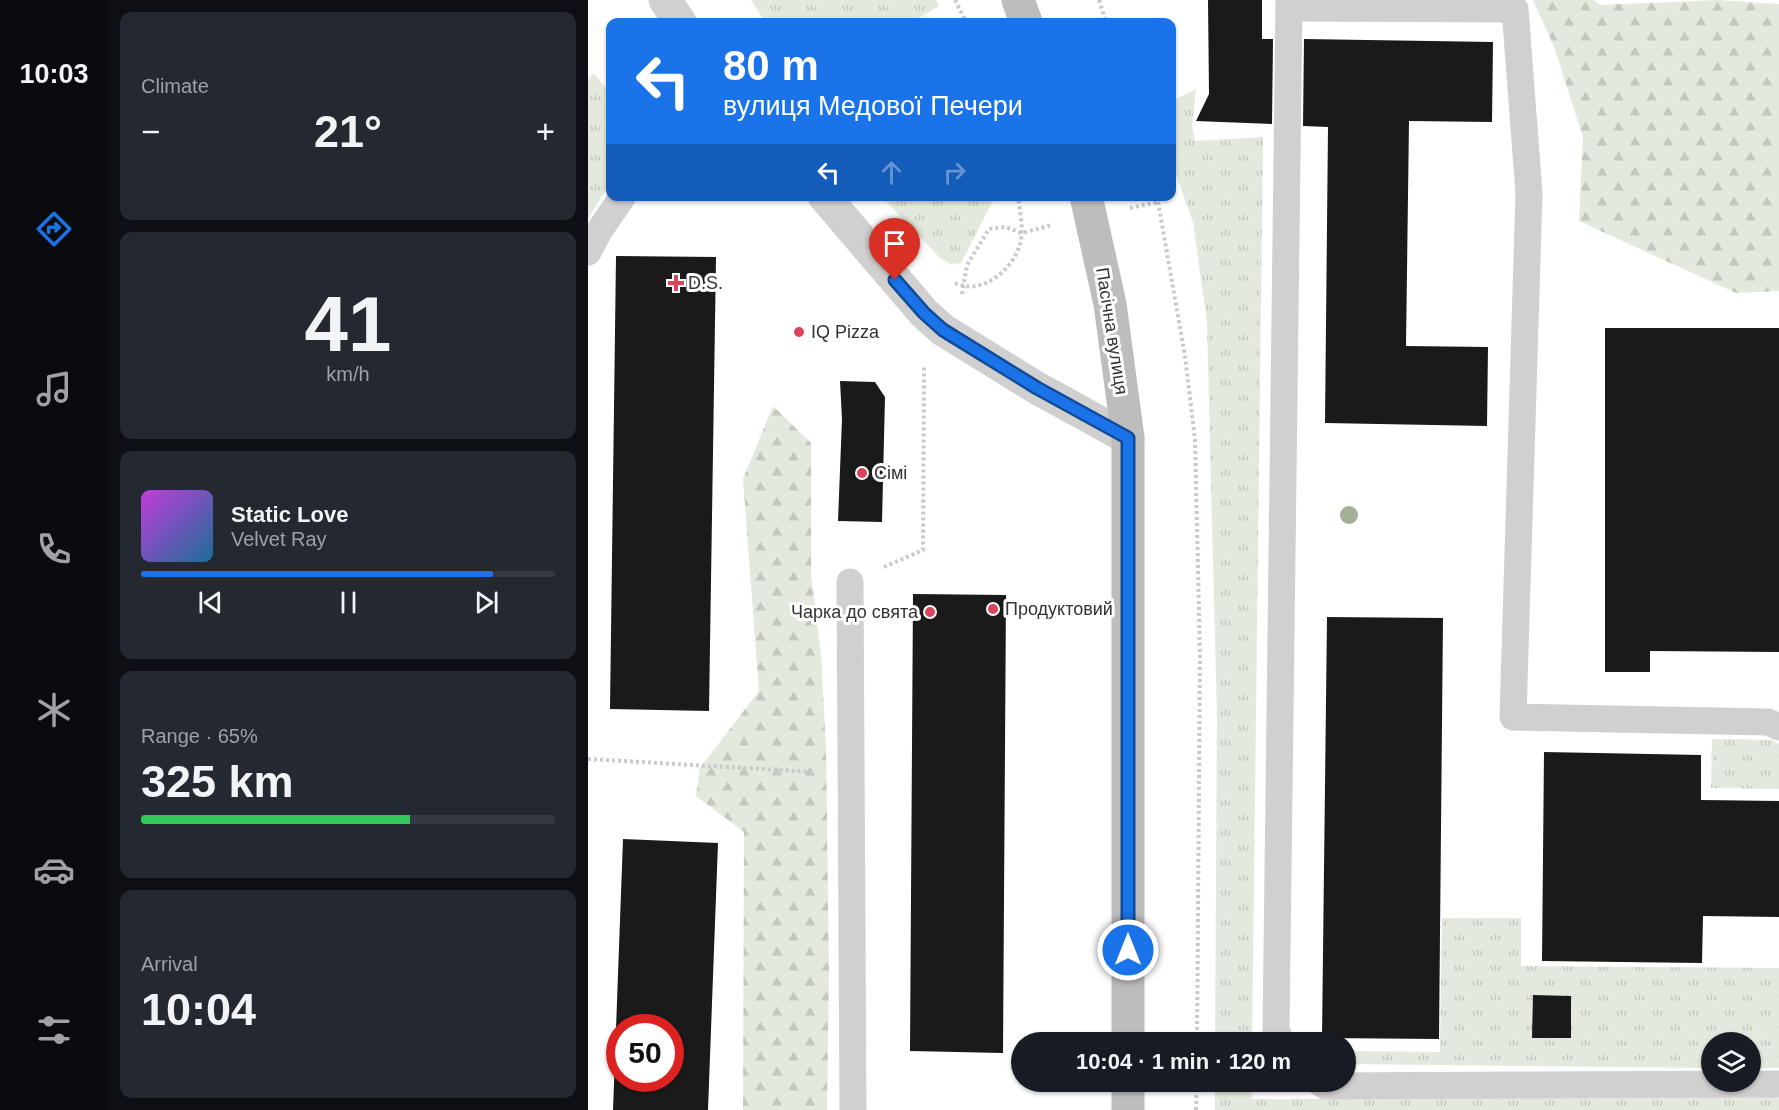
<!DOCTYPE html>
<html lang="en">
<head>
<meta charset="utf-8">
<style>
	body { margin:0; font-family:Helvetica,sans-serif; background:#242831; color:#f1f3f6; height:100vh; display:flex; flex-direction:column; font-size:22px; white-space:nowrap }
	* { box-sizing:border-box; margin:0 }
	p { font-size:20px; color:#9ea1a6 }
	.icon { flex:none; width:33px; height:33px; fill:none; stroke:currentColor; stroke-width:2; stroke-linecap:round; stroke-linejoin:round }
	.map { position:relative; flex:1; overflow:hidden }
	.details { display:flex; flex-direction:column; gap:12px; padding:12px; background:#0d0f14; width:480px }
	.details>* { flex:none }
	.guide { position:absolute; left:18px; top:18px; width:570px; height:183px; border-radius:12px; box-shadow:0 2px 4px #0004; background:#1a73e8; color:#fff; overflow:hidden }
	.tools { position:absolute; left:1113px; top:1032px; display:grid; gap:12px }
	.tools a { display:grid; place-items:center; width:60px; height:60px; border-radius:50%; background:#171b24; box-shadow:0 2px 4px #0004; font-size:30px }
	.speed { position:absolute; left:18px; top:1014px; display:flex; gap:12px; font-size:30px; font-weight:700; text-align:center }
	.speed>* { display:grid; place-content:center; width:78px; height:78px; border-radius:50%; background:#171b24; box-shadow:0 2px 4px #0004; line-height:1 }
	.speed .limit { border:9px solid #d22; background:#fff; color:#111 }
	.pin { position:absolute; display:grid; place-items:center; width:51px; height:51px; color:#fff; margin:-62px -26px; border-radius:50% 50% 50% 0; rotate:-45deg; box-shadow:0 0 6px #0007 }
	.pin .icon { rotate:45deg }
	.me { position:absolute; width:66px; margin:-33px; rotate:0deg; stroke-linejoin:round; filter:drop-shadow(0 0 4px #0008) }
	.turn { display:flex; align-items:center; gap:21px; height:126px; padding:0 18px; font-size:27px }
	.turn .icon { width:78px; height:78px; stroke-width:2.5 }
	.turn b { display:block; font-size:42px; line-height:51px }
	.lanes { display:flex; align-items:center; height:57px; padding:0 18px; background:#0003; justify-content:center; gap:30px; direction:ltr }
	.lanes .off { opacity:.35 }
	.big { font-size:45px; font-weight:600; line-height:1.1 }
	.details .widget { flex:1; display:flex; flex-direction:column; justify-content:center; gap:9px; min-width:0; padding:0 21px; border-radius:12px; background:#242831 }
	.details .dial { align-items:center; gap:0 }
	.dial b { font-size:78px; line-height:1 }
	.song { display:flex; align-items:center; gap:18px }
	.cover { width:72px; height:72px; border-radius:9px; background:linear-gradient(135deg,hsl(290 70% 55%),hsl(200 70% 35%)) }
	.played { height:6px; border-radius:3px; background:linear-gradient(90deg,#1a73e8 85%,#363941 85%) }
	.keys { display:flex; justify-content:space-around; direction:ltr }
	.heat { display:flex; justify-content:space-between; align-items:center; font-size:33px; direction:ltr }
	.charge { height:9px; border-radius:4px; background:linear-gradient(90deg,#34c759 65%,#363941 0) }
	.trip { position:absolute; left:423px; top:1032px; width:345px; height:60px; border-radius:30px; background:#171b24; box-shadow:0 2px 4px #0004; font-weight:600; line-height:60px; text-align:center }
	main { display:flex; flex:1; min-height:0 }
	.tabs { display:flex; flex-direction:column; width:108px; justify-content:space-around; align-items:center; background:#090b0e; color:#9ea1a6 }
	.tabs .icon { width:42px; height:42px }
	.tabs .selected { color:#1a73e8 }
	.tabs b { font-size:27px; color:#f1f3f6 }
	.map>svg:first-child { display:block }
	.grass { fill:url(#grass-tufts) }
	.forest { fill:url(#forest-firs) }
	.building { fill:#1a1a1a; fill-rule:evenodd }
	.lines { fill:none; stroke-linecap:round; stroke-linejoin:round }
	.path { stroke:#cacaca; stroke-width:4; stroke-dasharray:3 3; stroke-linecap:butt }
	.service { stroke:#d0d0d0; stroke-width:27 }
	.minor { stroke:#d0d0d0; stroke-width:33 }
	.secondary { stroke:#bdbdbd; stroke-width:33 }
	.tree { fill:#a4af97 }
	.route-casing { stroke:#114b97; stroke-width:15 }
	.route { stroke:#1a73e8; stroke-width:10 }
	.poi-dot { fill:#db445b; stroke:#fff; stroke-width:2 }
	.labels { text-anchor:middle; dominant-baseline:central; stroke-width:6; stroke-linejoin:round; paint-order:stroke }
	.poi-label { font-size:18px; fill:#333; stroke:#fff; text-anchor:start }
	.street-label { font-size:18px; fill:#333; stroke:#fff }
</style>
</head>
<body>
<main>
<nav class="tabs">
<b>10:03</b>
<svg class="icon selected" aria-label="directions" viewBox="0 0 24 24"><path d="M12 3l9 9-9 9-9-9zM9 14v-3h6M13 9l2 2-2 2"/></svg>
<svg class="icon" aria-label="music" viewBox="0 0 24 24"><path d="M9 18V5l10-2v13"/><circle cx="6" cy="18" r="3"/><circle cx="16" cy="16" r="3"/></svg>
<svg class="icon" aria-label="phone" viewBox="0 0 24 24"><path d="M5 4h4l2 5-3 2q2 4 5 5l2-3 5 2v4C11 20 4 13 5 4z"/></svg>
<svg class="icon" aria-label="climate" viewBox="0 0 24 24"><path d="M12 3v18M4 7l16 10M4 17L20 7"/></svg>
<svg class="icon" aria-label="car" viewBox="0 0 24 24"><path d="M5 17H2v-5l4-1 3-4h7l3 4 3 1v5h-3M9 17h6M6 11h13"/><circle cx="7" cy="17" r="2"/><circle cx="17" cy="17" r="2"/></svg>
<svg class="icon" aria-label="filters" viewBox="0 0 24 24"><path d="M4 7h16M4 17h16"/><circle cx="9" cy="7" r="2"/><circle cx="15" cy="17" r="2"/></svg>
</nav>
<section class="details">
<div class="widget"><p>Climate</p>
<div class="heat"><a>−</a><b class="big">21°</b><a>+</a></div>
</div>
<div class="widget dial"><b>41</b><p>km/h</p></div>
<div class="widget">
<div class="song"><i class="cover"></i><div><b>Static Love</b><p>Velvet Ray</p></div></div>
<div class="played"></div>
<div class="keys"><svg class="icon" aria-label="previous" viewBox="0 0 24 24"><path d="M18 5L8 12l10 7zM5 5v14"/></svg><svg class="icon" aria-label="pause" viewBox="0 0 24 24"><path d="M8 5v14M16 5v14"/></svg><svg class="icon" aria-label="next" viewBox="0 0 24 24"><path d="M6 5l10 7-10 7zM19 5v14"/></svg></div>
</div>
<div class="widget"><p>Range · 65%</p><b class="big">325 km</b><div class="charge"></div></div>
<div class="widget"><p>Arrival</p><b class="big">10:04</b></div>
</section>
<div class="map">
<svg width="1191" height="1110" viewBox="0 0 1191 1110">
	<defs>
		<pattern id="grass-tufts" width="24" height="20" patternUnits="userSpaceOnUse" patternTransform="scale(1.5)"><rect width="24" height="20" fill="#e4e9dd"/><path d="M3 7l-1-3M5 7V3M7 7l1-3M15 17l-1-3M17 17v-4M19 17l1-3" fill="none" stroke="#c4c8be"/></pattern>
		<pattern id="forest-firs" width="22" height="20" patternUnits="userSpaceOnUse" patternTransform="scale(1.5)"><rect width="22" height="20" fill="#e4e9dd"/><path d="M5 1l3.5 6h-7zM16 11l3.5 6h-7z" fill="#c4c8be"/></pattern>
	</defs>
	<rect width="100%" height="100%" fill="#fff"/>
	<g class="grass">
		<polygon points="163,0 348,0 351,6 324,22 177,22"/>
		<polygon points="6,73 22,94 22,183 0,219 0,79"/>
		<polygon points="608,89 604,126 607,141 675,137 664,1042 627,1042 629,718 619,323 605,222 584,164 584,101"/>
		<polygon points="294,197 407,197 373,263 363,264 352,258"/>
		<polygon points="1124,739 1184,740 1191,744 1191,789 1123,788"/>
		<polygon points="854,918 933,918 933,966 1191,968 1191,1068 1163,1068 1162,1042 1124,1042 1123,1068 758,1064 758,1051 852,1052"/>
		<polygon points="627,1082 663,1082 664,1099 1185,1097 1191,1098 1191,1110 627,1110"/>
	</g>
	<g class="forest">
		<polygon points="945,0 1005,0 1012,5 1130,0 1191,4 1191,291 1148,293 991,221 995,137 966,47"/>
		<polygon points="185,406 223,443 223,575 233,654 238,747 241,974 239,1110 155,1110 156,832 108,796 112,768 171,691 155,479"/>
	</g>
	<g class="building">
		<polygon points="620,0 674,0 674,39 685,39 684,124 608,121 621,94"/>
		<polygon points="716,39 905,42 904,122 821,121 818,346 900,347 899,426 737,423 740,127 715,126"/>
		<polygon points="28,256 128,257 121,711 22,709"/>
		<polygon points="1017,328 1191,328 1191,652 1062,651 1062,672 1017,672"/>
		<polygon points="252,381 287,382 297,397 294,522 250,521 254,419"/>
		<polygon points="325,594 418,595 415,1053 322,1051"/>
		<polygon points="739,617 855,618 851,1039 734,1038"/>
		<polygon points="956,752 1113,755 1113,800 1191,801 1191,917 1115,916 1114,963 954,961"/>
		<path d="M35 839 130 843 120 1110H25ZM32 1028H82V1078H32Z"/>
		<polygon points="945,995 983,996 983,1038 944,1038"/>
	</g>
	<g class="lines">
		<g class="path">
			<polyline points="367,0 378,22"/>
			<polyline points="511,0 518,22"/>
			<polyline points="569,196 597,356 607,440 612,655 609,1042"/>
			<polyline points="542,208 570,202"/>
			<path d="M367 283C393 296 425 270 432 244 436 229 432 212 430 196"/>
			<polyline points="374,294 379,265 401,229 417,227 434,233 464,225"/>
			<polyline points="296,567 335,550 336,367"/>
			<polyline points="0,759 227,772"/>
			<polyline points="608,1110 609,1082"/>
		</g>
		<g class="service">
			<polyline points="703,8 927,9 941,193 925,717 1180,722 1191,727"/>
			<polyline points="0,252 11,231 35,196"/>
			<polyline points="262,582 265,1110"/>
			<polyline points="694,1042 688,1031 701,0"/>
			<polyline points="731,1082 737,1086 1191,1084"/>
		</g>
		<g class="minor">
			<polyline points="77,0 92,22"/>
			<polyline points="236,196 336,313 355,330 449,388 540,438"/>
		</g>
		<g class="secondary">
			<polyline points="430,0 438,22"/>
			<polyline points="498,196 522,304 540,438 540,1042"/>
			<polyline points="540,1110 540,1082"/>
		</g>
	</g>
	<circle class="tree" cx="761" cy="515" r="9"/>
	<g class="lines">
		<defs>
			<polyline id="route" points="307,280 336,313 355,330 449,388 540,438 540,950"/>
		</defs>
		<use href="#route" class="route-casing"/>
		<use href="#route" class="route"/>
	</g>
	<g class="poi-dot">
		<path d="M85 274h6v6h6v6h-6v6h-6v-6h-6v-6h6z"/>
		<circle cx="211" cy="332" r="6"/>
		<circle cx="274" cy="473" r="6"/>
		<circle cx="405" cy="609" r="6"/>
		<circle cx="342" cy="612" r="6"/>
	</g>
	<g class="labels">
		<g class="poi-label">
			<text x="100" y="283">D.S.</text>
			<text x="223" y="332">IQ Pizza</text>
			<text x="286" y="473">Сімі</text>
			<text x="417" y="609">Продуктовий</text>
			<text x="330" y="612" text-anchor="end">Чарка до свята</text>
		</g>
		<g class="street-label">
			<text transform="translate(524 331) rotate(81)">Пасічна вулиця</text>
		</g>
	</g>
</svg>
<div class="tools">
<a><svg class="icon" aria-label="layers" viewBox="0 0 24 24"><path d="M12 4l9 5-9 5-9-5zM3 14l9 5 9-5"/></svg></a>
</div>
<div class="speed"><div class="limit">50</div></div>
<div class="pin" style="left:307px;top:280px;background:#d93025"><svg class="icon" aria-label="arrive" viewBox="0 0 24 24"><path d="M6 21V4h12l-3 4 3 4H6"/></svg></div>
<svg class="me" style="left:540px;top:950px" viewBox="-20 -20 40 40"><circle r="17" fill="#1a73e8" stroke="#fff" stroke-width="3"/><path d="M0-11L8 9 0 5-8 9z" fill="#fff"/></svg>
<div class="trip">10:04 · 1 min · 120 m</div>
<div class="guide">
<div class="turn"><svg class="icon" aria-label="left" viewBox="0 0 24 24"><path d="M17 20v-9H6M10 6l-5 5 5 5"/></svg><div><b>80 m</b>вулиця Медової Печери</div></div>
<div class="lanes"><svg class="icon" aria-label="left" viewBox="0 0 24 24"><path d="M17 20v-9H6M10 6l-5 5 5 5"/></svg><svg class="icon off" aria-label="ahead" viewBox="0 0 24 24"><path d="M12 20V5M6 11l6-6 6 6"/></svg><svg class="icon off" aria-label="right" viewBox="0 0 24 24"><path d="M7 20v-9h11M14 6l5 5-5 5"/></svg></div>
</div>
</div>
</main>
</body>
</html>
